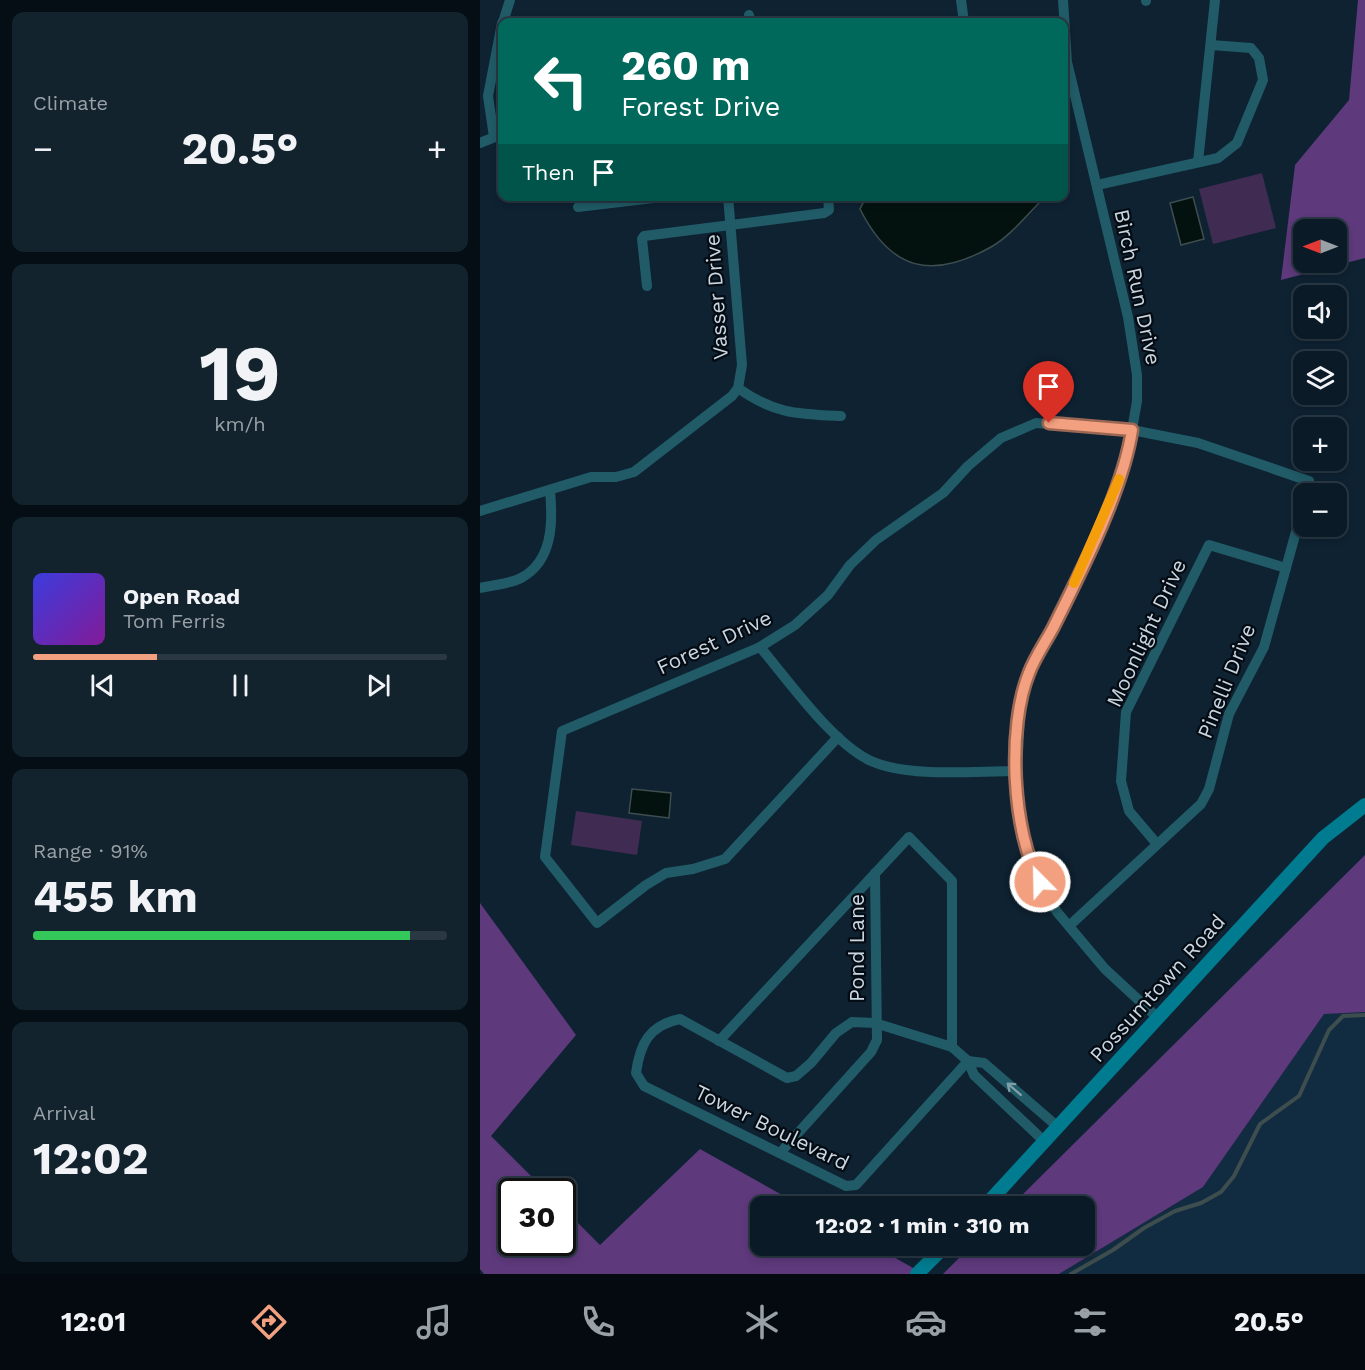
<!DOCTYPE html>
<html lang="en">
<head>
<meta charset="utf-8">
<style>
	body { margin:0; font-family:"Work Sans",sans-serif; background:#13232e; color:#f1f3f6; height:100vh; display:flex; flex-direction:column; font-size:22px; white-space:nowrap }
	* { box-sizing:border-box; margin:0 }
	p { font-size:20px; color:#99a1a7 }
	.icon { flex:none; width:33px; height:33px; fill:none; stroke:currentColor; stroke-width:2; stroke-linecap:round; stroke-linejoin:round }
	.map { position:relative; flex:1; overflow:hidden }
	.side { display:flex; flex-direction:column; gap:12px; padding:12px; background:#060e15; width:480px }
	.side>* { flex:none }
	.hud { position:absolute; left:18px; top:18px; width:570px; height:183px; border-radius:12px; box-shadow:0 3px 9px #0003,0 0 0 2px #2a3843; background:#00695c; color:#fff; overflow:hidden }
	.needle { width:39px; rotate:270deg }
	.tools { position:absolute; left:813px; top:219px; display:grid; gap:12px }
	.tools a { display:grid; place-items:center; width:54px; height:54px; border-radius:12px; background:#0a1a26; box-shadow:0 3px 9px #0003,0 0 0 2px #2a3843; font-size:30px }
	.speed { position:absolute; left:18px; top:1178px; display:flex; gap:12px; font-size:30px; font-weight:700; text-align:center }
	.speed>* { display:grid; place-content:center; width:78px; height:78px; border-radius:50%; background:#0a1a26; box-shadow:0 3px 9px #0003,0 0 0 2px #2a3843; line-height:1 }
	.speed .limit { border:3px solid #111; border-radius:9px; background:#fff; color:#111 }
	.pin { position:absolute; display:grid; place-items:center; width:51px; height:51px; color:#fff; margin:-62px -26px; border-radius:50% 50% 50% 0; rotate:-45deg; box-shadow:0 0 6px #0007 }
	.pin .icon { rotate:45deg }
	.me { position:absolute; width:66px; margin:-33px; rotate:337deg; stroke-linejoin:round; filter:drop-shadow(0 0 4px #0008) }
	.turn { display:flex; align-items:center; gap:21px; height:126px; padding:0 24px; font-size:27px }
	.turn .icon { width:78px; height:78px; stroke-width:2.5 }
	.turn b { display:block; font-size:42px; line-height:51px }
	.then { display:flex; align-items:center; height:57px; padding:0 24px; background:#0003; gap:12px; font-size:22px }
	.big { font-size:45px; font-weight:700; line-height:1.1 }
	.side .tile { flex:1; display:flex; flex-direction:column; justify-content:center; gap:9px; min-width:0; padding:0 21px; border-radius:12px; background:#13232e }
	.side .dial { align-items:center; gap:0 }
	.dial b { font-size:78px; line-height:1 }
	.song { display:flex; align-items:center; gap:18px }
	.cover { width:72px; height:72px; border-radius:9px; background:linear-gradient(135deg,hsl(240 70% 55%),hsl(290 70% 35%)) }
	.played { height:6px; border-radius:3px; background:linear-gradient(90deg,#f2a07f 30%,#2a3843 30%) }
	.keys { display:flex; justify-content:space-around; direction:ltr }
	.heat { display:flex; justify-content:space-between; align-items:center; font-size:33px; direction:ltr }
	.charge { height:9px; border-radius:4px; background:linear-gradient(90deg,#34c759 91%,#2a3843 0) }
	.trip { position:absolute; left:270px; top:1196px; width:345px; height:60px; border-radius:12px; background:#0a1a26; box-shadow:0 3px 9px #0003,0 0 0 2px #2a3843; font-weight:700; line-height:60px; text-align:center }
	.menu { display:flex; height:96px; justify-content:space-around; align-items:center; background:#040a0f; color:#99a1a7 }
	.menu .icon { width:42px; height:42px }
	.menu .current { color:#f2a07f }
	.menu b { font-size:27px; color:#f1f3f6 }
	main { display:flex; flex:1; min-height:0 }
	.map>svg:first-child { display:block }
	.built { fill:#112c41 }
	.green { fill:#402c52 }
	.forest { fill:#5e397c; fill-rule:evenodd }
	.water { fill:#03120f; stroke:#3e4d4e; stroke-width:1.5 }
	.lines { fill:none; stroke-linecap:round; stroke-linejoin:round }
	.stream { stroke:#3e4d4e; stroke-width:4 }
	.street { stroke:#205b67; stroke-width:10 }
	.secondary { stroke:#007b8f; stroke-width:14 }
	.oneway { stroke:#7d9faa }
	.route-casing { stroke:#9d6853; stroke-width:15 }
	.route { stroke:#f2a07f; stroke-width:10 }
	.slow { stroke:#f59e0b; stroke-width:10 }
	.labels { text-anchor:middle; dominant-baseline:central; stroke-width:4.5; stroke-linejoin:round; paint-order:stroke }
	.street-label { font-size:21px; fill:#c9d6e1; stroke:#040b12 }
</style>
</head>
<body>
<main>
<section class="side">
<div class="tile"><p>Climate</p>
<div class="heat"><a>−</a><b class="big">20.5°</b><a>+</a></div>
</div>
<div class="tile dial"><b>19</b><p>km/h</p></div>
<div class="tile">
<div class="song"><i class="cover"></i><div><b>Open Road</b><p>Tom Ferris</p></div></div>
<div class="played"></div>
<div class="keys"><svg class="icon" aria-label="previous" viewBox="0 0 24 24"><path d="M18 5L8 12l10 7zM5 5v14"/></svg><svg class="icon" aria-label="pause" viewBox="0 0 24 24"><path d="M8 5v14M16 5v14"/></svg><svg class="icon" aria-label="next" viewBox="0 0 24 24"><path d="M6 5l10 7-10 7zM19 5v14"/></svg></div>
</div>
<div class="tile"><p>Range · 91%</p><b class="big">455 km</b><div class="charge"></div></div>
<div class="tile"><p>Arrival</p><b class="big">12:02</b></div>
</section>
<div class="map">
<svg width="885" height="1274" viewBox="0 0 885 1274">
	<rect width="100%" height="100%" fill="#0e2232"/>
	<polygon class="built" points="885,1012 885,1274 579,1274 723,1187 844,1013"/>
	<g class="green">
		<polygon points="782,173 796,228 733,244 719,189"/>
		<polygon points="96,811 162,821 157,855 91,845"/>
	</g>
	<g class="forest">
		<path d="M878 0H885V258L801 280 815 165 869 100ZM824 230H856V262H824Z"/>
		<polygon points="885,855 885,1012 844,1014 723,1187 579,1274 463,1274 492,1245 604,1245 604,1206 531,1206"/>
		<polygon points="0,903 96,1035 11,1136 66,1191 32,1191 32,1242 82,1242 83,1208 120,1245 220,1149 322,1206 280,1206 280,1245 392,1245 444,1274 4,1274 0,1269"/>
	</g>
	<g class="water">
		<path d="M395 197V196L565 197C549 212 531 236 511 247 452 280 411 271 380 209L383 203Z"/>
		<polygon points="713,197 724,239 701,245 690,203"/>
		<polygon points="152,789 191,793 189,818 149,813"/>
	</g>
	<g class="lines">
		<polyline class="stream" points="591,1274 633,1250 664,1228 695,1211 721,1203 741,1192 754,1176 780,1124 819,1096 849,1030 863,1016 885,1015"/>
		<g class="street">
			<polyline points="481,0 484,22"/>
			<polyline points="583,0 587,62 648,317 657,375 657,401 648,453 627,510 573,628 549,673 540,710 536,796 552,868 577,912 625,969 678,1018"/>
			<polyline points="666,1 666,0"/>
			<polyline points="269,15 270,22"/>
			<polyline points="23,22 30,0"/>
			<polyline points="14,137 8,96 22,23"/>
			<polyline points="0,143 22,134"/>
			<polyline points="718,162 735,0"/>
			<polyline points="617,185 738,158 757,143 783,80 779,58 771,48 731,45"/>
			<polyline points="98,207 190,196"/>
			<polyline points="167,286 162,239 164,236 344,213 349,210 348,196"/>
			<path d="M258 388C294 414 318 414 361 416"/>
			<polyline points="0,511 111,477 136,477 154,472 252,396 258,388 262,365 248,196"/>
			<path d="M0 588C12 585 30 584 41 578 73 561 73 522 70 491"/>
			<path d="M280 647C308 680 352 743 391 761 430 778 493 771 536 771"/>
			<polyline points="358,737 245,859 213,869 186,873 166,885 117,923 65,857 82,731 280,647 315,625 348,595 370,565 396,540 463,493 488,466 521,438 556,423 652,430 718,443 829,481 826,494"/>
			<polyline points="677,844 649,811 641,781 646,712 729,545 806,568"/>
			<polyline points="589,926 721,804 729,789 749,714 784,647 824,503"/>
			<path d="M200 1019 307 1078 316 1076 331 1063 356 1033 372 1022 395 1023 472 1047 488 1061 376 1185 366 1186 164 1086 156 1073C160 1044 169 1025 200 1019Z"/>
			<polyline points="239,1041 429,837 472,881 472,1047"/>
			<polyline points="565,1142 494,1075 488,1061 504,1063 578,1127"/>
			<polyline points="300,1153 391,1052 397,1040 395,873"/>
		</g>
		<g class="secondary">
			<polyline points="505,1206 843,838 885,805"/>
			<polyline points="437,1274 466,1245"/>
		</g>
	</g>
	<defs><path id="oneway-shaft" d="M-6 0H5M1.5-3L5.5 0L1.5 3" fill="none" stroke-width="1.6" stroke-linecap="round" stroke-linejoin="round" transform="scale(1.5)"/></defs>
	<use class="oneway" href="#oneway-shaft" transform="translate(534 1089) rotate(-139)"/>
	<g class="lines">
		<defs>
			<path id="route" d="M560 882C532 832 527 727 549 673 555 657 565 643 573 628 601 572 643 490 652 430L569 423"/>
		</defs>
		<use href="#route" class="route-casing"/>
		<use href="#route" class="route"/>
		<polyline class="slow" points="594,583 639,479"/>
	</g>
	<g class="labels">
		<g class="street-label">
			<text transform="translate(658 287) rotate(78)">Birch Run Drive</text>
			<text transform="translate(236 297) rotate(-94)">Vasser Drive</text>
			<text transform="translate(666 633) rotate(-65)">Moonlight Drive</text>
			<text transform="translate(234 642) rotate(-25)">Forest Drive</text>
			<text transform="translate(746 681) rotate(-68)">Pinelli Drive</text>
			<text transform="translate(376 948) rotate(-90)">Pond Lane</text>
			<text transform="translate(677 988) rotate(-48)">Possumtown Road</text>
			<text transform="translate(292 1127) rotate(26)">Tower Boulevard</text>
		</g>
	</g>
</svg>
<div class="tools">
<a><svg class="needle" viewBox="-14 -14 28 28"><path d="M0-13l5 13h-10z" fill="#e53935"/><path d="M0 13l5-13h-10z" fill="#99a1a7"/></svg></a>
<a><svg class="icon" aria-label="sound" viewBox="0 0 24 24"><path d="M4 9h4l5-4v14l-5-4H4zM17 9q2 3 0 6"/></svg></a>
<a><svg class="icon" aria-label="layers" viewBox="0 0 24 24"><path d="M12 4l9 5-9 5-9-5zM3 14l9 5 9-5"/></svg></a>
<a>+</a>
<a>−</a>
</div>
<div class="speed"><div class="limit">30</div></div>
<div class="pin" style="left:569px;top:423px;background:#d93025"><svg class="icon" aria-label="arrive" viewBox="0 0 24 24"><path d="M6 21V4h12l-3 4 3 4H6"/></svg></div>
<svg class="me" style="left:560px;top:882px" viewBox="-20 -20 40 40"><circle r="17" fill="#f2a07f" stroke="#fff" stroke-width="3"/><path d="M0-11L8 9 0 5-8 9z" fill="#fff"/></svg>
<div class="trip">12:02 · 1 min · 310 m</div>
<div class="hud">
<div class="turn"><svg class="icon" aria-label="left" viewBox="0 0 24 24"><path d="M17 20v-9H6M10 6l-5 5 5 5"/></svg><div><b>260 m</b>Forest Drive</div></div>
<div class="then">Then<svg class="icon" aria-label="arrive" viewBox="0 0 24 24"><path d="M6 21V4h12l-3 4 3 4H6"/></svg></div>
</div>
</div>
</main>
<nav class="menu">
<b>12:01</b>
<svg class="icon current" aria-label="directions" viewBox="0 0 24 24"><path d="M12 3l9 9-9 9-9-9zM9 14v-3h6M13 9l2 2-2 2"/></svg>
<svg class="icon" aria-label="music" viewBox="0 0 24 24"><path d="M9 18V5l10-2v13"/><circle cx="6" cy="18" r="3"/><circle cx="16" cy="16" r="3"/></svg>
<svg class="icon" aria-label="phone" viewBox="0 0 24 24"><path d="M5 4h4l2 5-3 2q2 4 5 5l2-3 5 2v4C11 20 4 13 5 4z"/></svg>
<svg class="icon" aria-label="climate" viewBox="0 0 24 24"><path d="M12 3v18M4 7l16 10M4 17L20 7"/></svg>
<svg class="icon" aria-label="car" viewBox="0 0 24 24"><path d="M5 17H2v-5l4-1 3-4h7l3 4 3 1v5h-3M9 17h6M6 11h13"/><circle cx="7" cy="17" r="2"/><circle cx="17" cy="17" r="2"/></svg>
<svg class="icon" aria-label="filters" viewBox="0 0 24 24"><path d="M4 7h16M4 17h16"/><circle cx="9" cy="7" r="2"/><circle cx="15" cy="17" r="2"/></svg>
<b>20.5°</b>
</nav>
</body>
</html>
